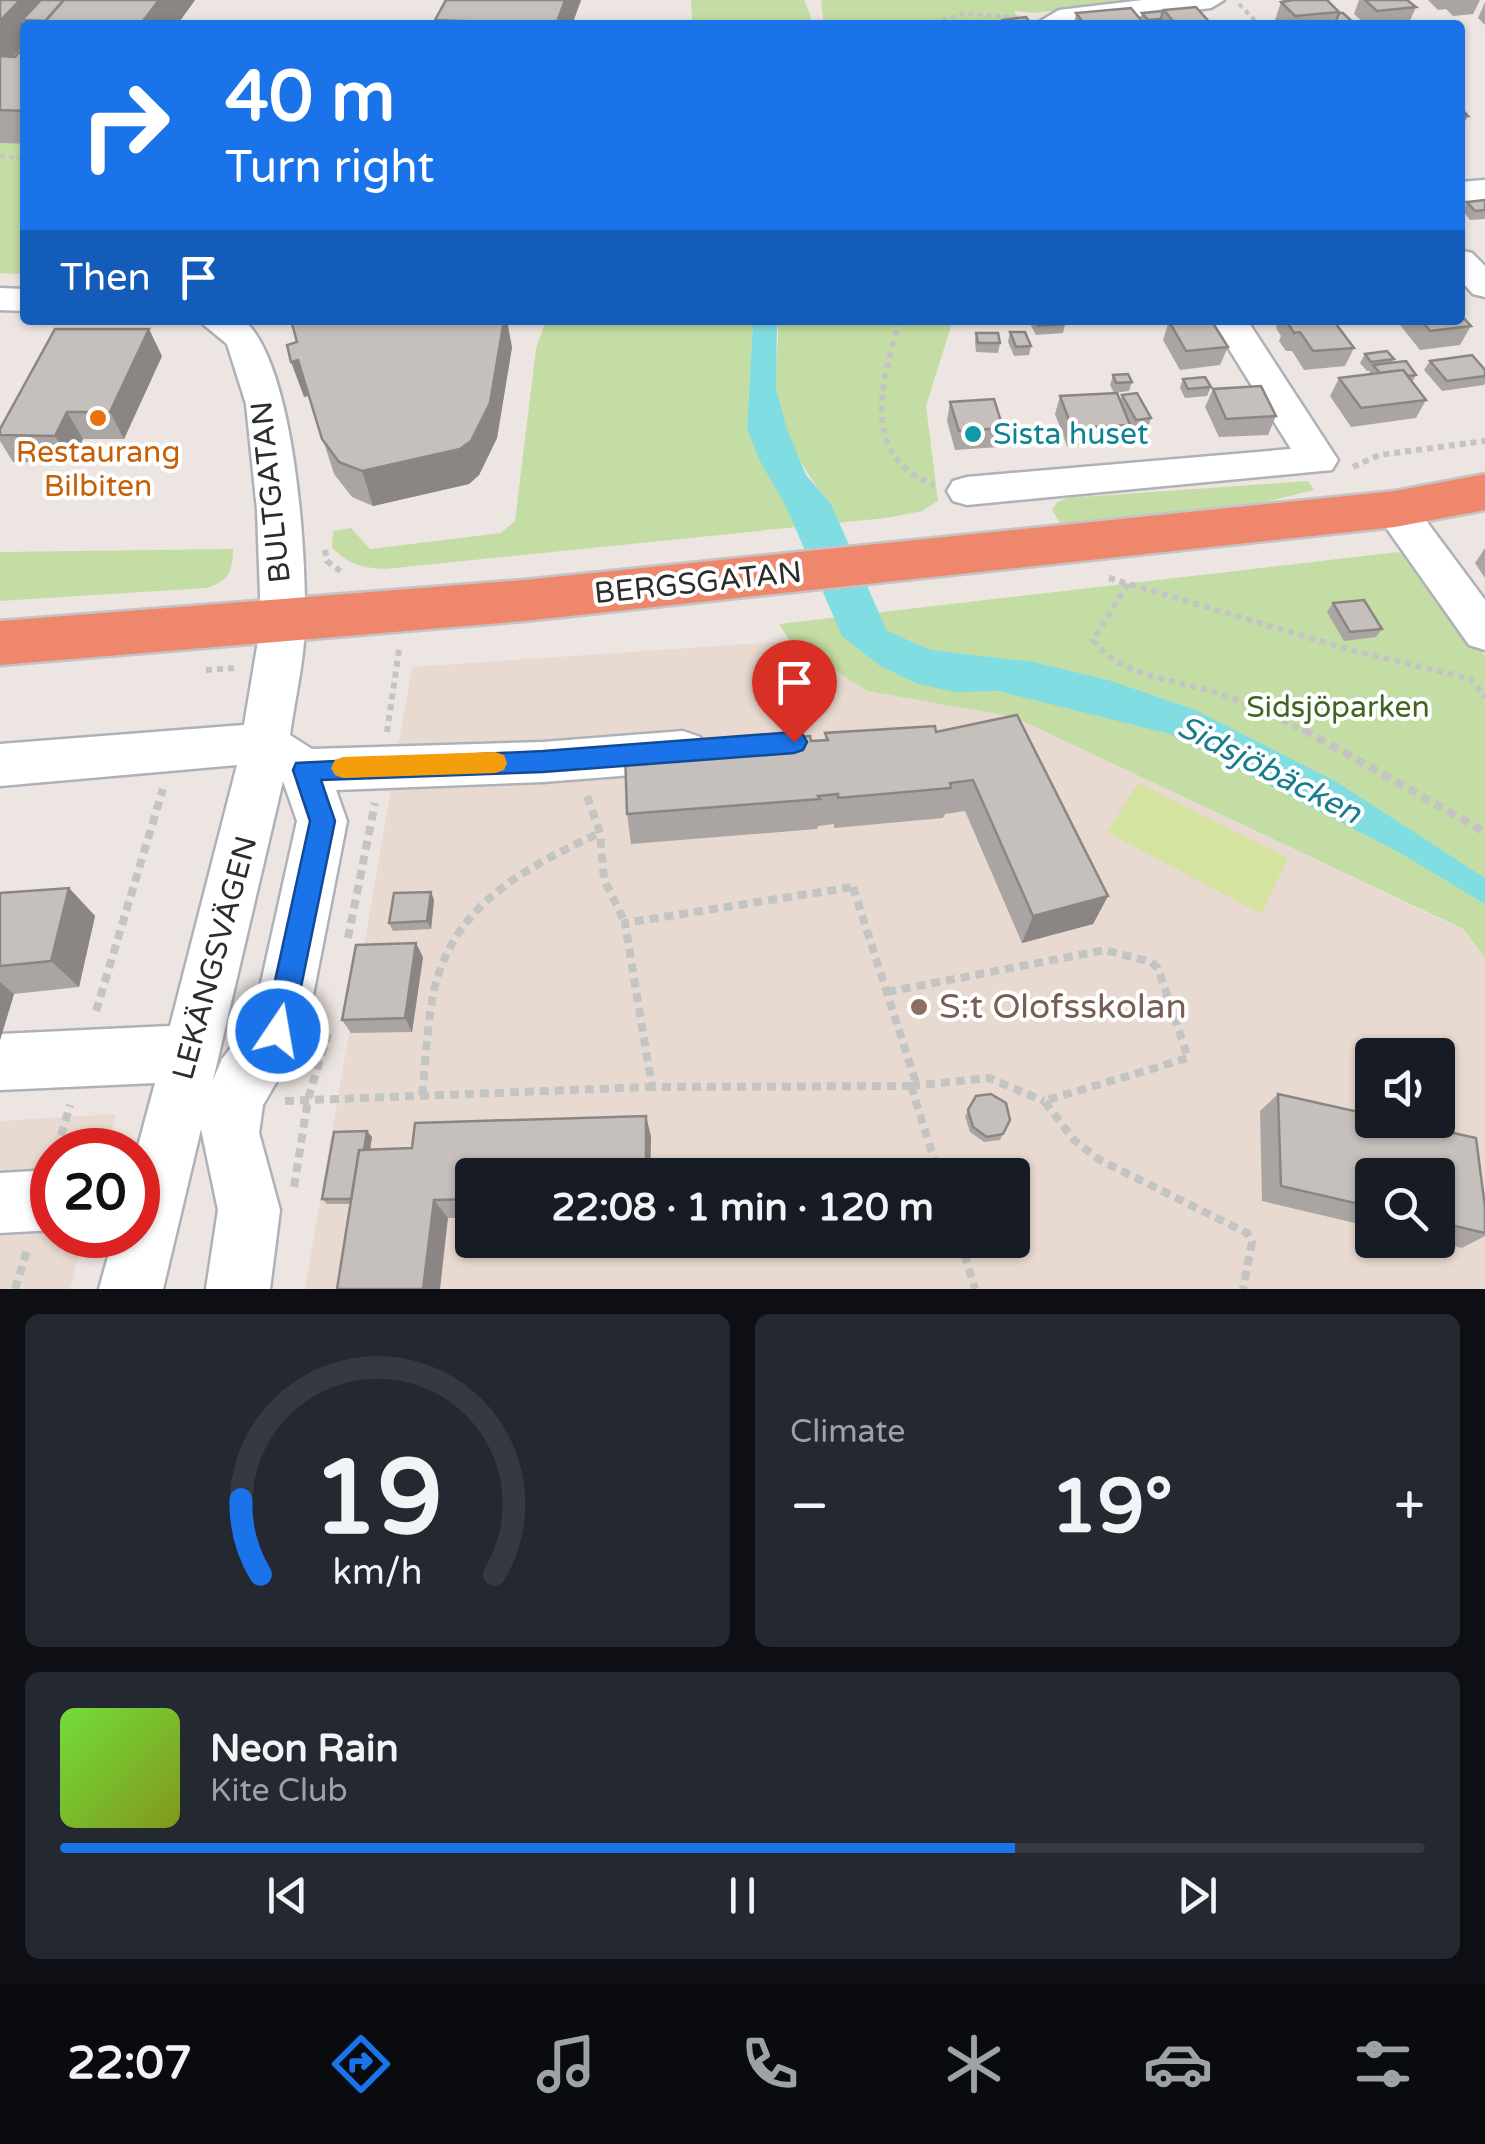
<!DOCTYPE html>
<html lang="en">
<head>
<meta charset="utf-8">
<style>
	body { margin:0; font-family:"Varela Round",sans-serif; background:#242831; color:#f1f3f6; height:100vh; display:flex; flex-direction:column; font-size:38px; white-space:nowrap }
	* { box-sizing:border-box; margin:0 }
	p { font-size:32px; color:#9ea1a6 }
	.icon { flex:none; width:55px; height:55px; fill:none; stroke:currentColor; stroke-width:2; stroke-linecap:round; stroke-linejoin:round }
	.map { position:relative; height:1289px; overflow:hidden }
	.panel { display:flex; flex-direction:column; gap:25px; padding:25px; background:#0d0f14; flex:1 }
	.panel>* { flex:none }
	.top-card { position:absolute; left:20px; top:20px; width:1445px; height:305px; border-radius:10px; box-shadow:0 2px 8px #0004; background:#1a73e8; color:#fff; overflow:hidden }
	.controls { position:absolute; left:1355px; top:1038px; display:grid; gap:20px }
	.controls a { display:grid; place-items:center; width:100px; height:100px; border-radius:10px; background:#171b24; box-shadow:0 2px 8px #0004; font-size:50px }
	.speed { position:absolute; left:30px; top:1128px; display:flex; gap:20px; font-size:50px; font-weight:700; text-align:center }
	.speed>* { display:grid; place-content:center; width:130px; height:130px; border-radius:50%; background:#171b24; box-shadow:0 2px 8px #0004; line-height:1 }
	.speed .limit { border:15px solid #d22; background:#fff; color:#111 }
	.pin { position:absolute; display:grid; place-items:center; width:85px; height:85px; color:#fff; margin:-102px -42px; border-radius:50% 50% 50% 0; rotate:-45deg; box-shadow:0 0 10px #0007 }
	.pin .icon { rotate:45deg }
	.me { position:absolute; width:110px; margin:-55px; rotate:12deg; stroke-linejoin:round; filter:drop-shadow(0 0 8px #0008) }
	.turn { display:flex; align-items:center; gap:35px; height:210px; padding:0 40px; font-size:45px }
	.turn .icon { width:130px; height:130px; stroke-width:2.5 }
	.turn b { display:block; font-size:70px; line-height:85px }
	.then { display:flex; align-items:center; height:95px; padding:0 40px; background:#0003; gap:20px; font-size:38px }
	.big { font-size:75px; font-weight:700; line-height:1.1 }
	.panel .tile { flex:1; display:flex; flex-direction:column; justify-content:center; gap:15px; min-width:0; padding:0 35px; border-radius:15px; background:#242831 }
	.panel .dial { align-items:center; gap:0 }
	.dial svg { height:260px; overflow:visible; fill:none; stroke:#363941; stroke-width:7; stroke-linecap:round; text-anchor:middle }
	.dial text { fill:#f1f3f6; stroke:none }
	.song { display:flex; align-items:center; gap:30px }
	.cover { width:120px; height:120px; border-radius:15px; background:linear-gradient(135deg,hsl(100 70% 55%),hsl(70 70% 35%)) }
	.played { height:10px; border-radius:5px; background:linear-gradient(90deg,#1a73e8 70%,#363941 70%) }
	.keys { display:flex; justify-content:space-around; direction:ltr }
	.heat { display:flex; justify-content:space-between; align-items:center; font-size:55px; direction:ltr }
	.panel .tiles { flex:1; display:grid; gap:25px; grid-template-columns:1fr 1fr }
	.tile:last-child { grid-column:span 2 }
	.trip { position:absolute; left:455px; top:1158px; width:575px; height:100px; border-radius:10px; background:#171b24; box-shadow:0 2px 8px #0004; font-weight:700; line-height:100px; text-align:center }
	.dock { display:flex; height:160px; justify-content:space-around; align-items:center; background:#090b0e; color:#9ea1a6 }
	.dock .icon { width:70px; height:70px }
	.dock .selected { color:#1a73e8 }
	.dock b { font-size:45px; color:#f1f3f6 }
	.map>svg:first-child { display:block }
	.education { fill:#e8dad0; fill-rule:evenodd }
	.green { fill:#c4dda4 }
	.pitch { fill:#d5e3a1 }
	.water { fill:#80dee3 }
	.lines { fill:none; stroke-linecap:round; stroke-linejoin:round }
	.minor-casing { stroke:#aeb2b8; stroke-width:5 }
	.highway-casing { stroke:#c4c4c4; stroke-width:5 }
	.path-far2 { stroke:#c4c4c4; stroke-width:4; stroke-dasharray:5 4; stroke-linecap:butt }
	.path-far1 { stroke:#c4c4c4; stroke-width:6; stroke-dasharray:6 5; stroke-linecap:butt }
	.path { stroke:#c4c4c4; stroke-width:8; stroke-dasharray:9 6; stroke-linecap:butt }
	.minor { fill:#fff; fill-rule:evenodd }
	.highway { fill:#ee876b; fill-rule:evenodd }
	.wall { fill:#aaa5a2 }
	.shaded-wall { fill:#8b8684 }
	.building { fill:#c6c0bc; stroke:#8b8684; stroke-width:2.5 }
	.route { fill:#1a73e8; stroke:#114b97; stroke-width:2.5 }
	.slow { fill:#f59e0b }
	.food-dot { fill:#e8710a; stroke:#fff; stroke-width:4 }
	.culture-dot { fill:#0f9aa8; stroke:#fff; stroke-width:4 }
	.education-dot { fill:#8d6e63; stroke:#fff; stroke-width:4 }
	.labels { text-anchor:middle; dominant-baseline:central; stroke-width:8; stroke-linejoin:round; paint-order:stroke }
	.culture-label { font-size:30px; fill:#0d838f; stroke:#fff; text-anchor:start }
	.food-label { font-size:30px; fill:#c56008; stroke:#fff }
	.street-label { font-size:30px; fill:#2d2d2d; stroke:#fff }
	.park-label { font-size:30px; fill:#3f6423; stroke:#fff }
	.water-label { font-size:32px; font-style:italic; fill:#1b7d8c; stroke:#fff }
	.near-education-label { font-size:35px; fill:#785e54; stroke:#fff; text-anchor:start }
</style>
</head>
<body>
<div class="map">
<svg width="1485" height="1289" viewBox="0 0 1485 1289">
	<rect width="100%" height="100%" fill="#ede5e1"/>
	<g class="education">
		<path d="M790 641 867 691 1014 717 1463 930 1485 958V1289H305L412 667ZM1372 1055H1438V1120H1372ZM472 1175H1012V1240H472ZM1372 1175H1438V1240H1372Z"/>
		<polygon points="116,1114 106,1150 52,1150 52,1235 84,1235 70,1289 0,1289 0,1121"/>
	</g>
	<g class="green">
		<polygon points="691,0 804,0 811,17 809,25 687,25 692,21"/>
		<polygon points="821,0 1146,0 1035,13 1014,11 1021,24 1007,25 824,25"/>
		<polygon points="0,143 25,144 25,266 19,274 0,273"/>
		<path d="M546 320H753L747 429 830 503C803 472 783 433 776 391 773 368 781 344 777 320H953L926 406 938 501 922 511 886 518 385 569C363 568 347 564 332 547L333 531 351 528 370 549 501 533 515 521 536 349Z"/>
		<polygon points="1308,481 1314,490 1240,508 1073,525 1061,524 1052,510 1057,502 1067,498"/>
		<path d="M233 549C232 573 230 580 206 588L0 601V552Z"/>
		<polygon points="1398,552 1415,562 1485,656 1485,958 1463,929 1014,717 867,691 790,641 779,624"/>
	</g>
	<polygon class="pitch" points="1138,783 1288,858 1261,914 1107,832"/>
	<polygon class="water" points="753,320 777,320 776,389 787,429 806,475 831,504 887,631 931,650 1033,662 1108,680 1193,709 1335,781 1485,878 1485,904 1402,854 1170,734 998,691 956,692 918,684 880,666 842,636 787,509 760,461 747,429"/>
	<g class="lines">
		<defs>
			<g id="minor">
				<polygon points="1143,0 1224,0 1211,8 1069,25 1034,25 1059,10"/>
				<polygon points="1485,180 1485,200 1460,202 1460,182"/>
				<polygon points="1460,250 1472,253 1485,266 1485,297 1473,294 1460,280"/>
				<polygon points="0,288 25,289 25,311 0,310"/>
				<path d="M198 320H244C295 367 306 551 305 621 305 658 295 698 290 735L312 749 543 742 683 731 700 737 707 751 700 765 683 771 543 782 336 790 347 821 306 1031 263 1105 259 1133 280 1210 270 1289H206L218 1210 201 1129 163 1289H99L114 1235H138L137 1150 155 1083 0 1090V1034L170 1026 237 765 0 786V744L244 725 261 623 257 510 246 404 227 344ZM283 781 297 821 253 1019 222 1059 213 1080Z"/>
				<polygon points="1211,320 1247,320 1338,460 1332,470 967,505 953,501 947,491 953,481 967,477 1291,449"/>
				<polygon points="1395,494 1410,499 1485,600 1485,650 1469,645 1380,519 1374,509 1380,499"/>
				<polygon points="52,1170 52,1230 0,1233 0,1173"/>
			</g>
			<polygon id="highway" points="1485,474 1485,510 1395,527 524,621 0,665 0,621 524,580 1395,491"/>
		</defs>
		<use href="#minor" class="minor-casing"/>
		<use href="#highway" class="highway-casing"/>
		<g class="path-far2">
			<polyline points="1239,4 1259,25"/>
			<polyline points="925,25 966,13 1023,18"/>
			<polyline points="0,156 25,159"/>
		</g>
		<g class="path-far1">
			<path d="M900 320C881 382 859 456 934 485"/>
			<polyline points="1353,467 1379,455 1485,441"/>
			<polyline points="325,550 327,561 344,574"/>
			<polyline points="1109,578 1351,650 1471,679 1485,697"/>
			<path d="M1128 584 1093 640C1120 677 1173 679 1214 692 1247 703 1278 718 1309 733"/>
			<polyline points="206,670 238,668"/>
			<polyline points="387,732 399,650"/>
		</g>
		<g class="path">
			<polyline points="1304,730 1485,832"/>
			<polyline points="587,796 600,833 604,879 625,923"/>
			<polygon points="853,887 915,1080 911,1086 652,1087 625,923"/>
			<polyline points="348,938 375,803"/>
			<polyline points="887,992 1105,950 1151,962 1158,968 1188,1058 1044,1101 1074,1140 1098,1159 1247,1233 1252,1242 1243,1289"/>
			<polyline points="96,1011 163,789"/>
			<polyline points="911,1086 939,1175"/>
			<polyline points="911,1086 989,1078 1044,1101"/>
			<path d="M422 1095C426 1059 427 1022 435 986 456 903 528 866 600 833"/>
			<polyline points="285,1101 652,1087"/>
			<polyline points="57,1150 70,1105"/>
			<polyline points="294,1187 308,1099 328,1034"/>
			<polyline points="960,1240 975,1289"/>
			<polyline points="15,1289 28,1247"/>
		</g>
		<use href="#minor" class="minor"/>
		<use href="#highway" class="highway"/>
	</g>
	<g class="wall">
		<polygon points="0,0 195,0 177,25 25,25 25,43 13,57 25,45 25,144 0,143"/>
		<polygon points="446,0 581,0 572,25 436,25 435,20"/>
		<polygon points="1359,0 1407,0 1416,7 1408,25 1366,25 1354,14"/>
		<polygon points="1428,0 1480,0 1473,14 1453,16 1446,9 1438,10"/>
		<polygon points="1281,2 1339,12 1356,25 1281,25 1275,20"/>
		<polygon points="1485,2 1485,25 1478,18"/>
		<polygon points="1196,7 1212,25 1074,25 1076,13 1140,19 1142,13"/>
		<polygon points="1460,107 1468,116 1463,125 1460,125"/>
		<polygon points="1485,200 1485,219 1470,220 1463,211 1467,202"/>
		<polygon points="1033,320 1065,324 1063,333 1036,335 1031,326"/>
		<polygon points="1279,320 1337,320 1335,323 1354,348 1345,366 1304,370 1292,351 1286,351 1279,341 1281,336 1276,328"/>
		<polygon points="1396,320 1460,320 1471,326 1460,345 1420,350"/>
		<polygon points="1169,321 1228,347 1220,365 1180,370 1163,340"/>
		<polygon points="1010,332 1031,346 1029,355 1014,356 1008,342"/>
		<polygon points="976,333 1000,343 998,353 976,352 975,342"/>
		<polygon points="297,342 512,347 497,438 479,475 469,484 373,506 352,497 334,474 309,396 304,397"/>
		<polygon points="1365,354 1394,359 1392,363 1416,375 1412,382 1426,400 1416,418 1351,427 1330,396 1339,378 1369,374 1370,371 1367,371 1360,363"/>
		<polygon points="162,356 124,439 83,439 71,463 13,462 0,441 0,429"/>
		<polygon points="1430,361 1485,370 1485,383 1484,385 1442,391 1424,370"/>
		<polygon points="1113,375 1132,382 1129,391 1114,393 1110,385"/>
		<polygon points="1183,379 1211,387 1207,396 1185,398 1180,388"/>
		<polygon points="1213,389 1276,416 1268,435 1219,437 1205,407"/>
		<polygon points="1122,395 1151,418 1148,428 1132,429 1130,425 1124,443 1067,446 1055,414 1060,396 1120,400"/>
		<polygon points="950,402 1003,428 999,447 955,450 947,421"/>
		<polygon points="1485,548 1485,578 1475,563"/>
		<polygon points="1333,603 1382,629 1376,637 1344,641 1327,612"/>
		<polygon points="936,732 1108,896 1093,924 1022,943 965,811 945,814 943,818 834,828 834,824 818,826 817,829 631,844 627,814 811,741 825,740 825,733"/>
		<polygon points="69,888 95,916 79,987 14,994 0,1040 0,893"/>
		<polygon points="431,892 434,900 431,929 393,931 389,923"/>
		<polygon points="423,957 412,1032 351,1033 342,1020"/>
		<polygon points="1278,1094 1372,1115 1372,1120 1395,1120 1476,1138 1485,1207 1485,1236 1462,1248 1429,1240 1438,1240 1438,1175 1372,1175 1372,1227 1262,1201 1260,1111"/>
		<polygon points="976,1096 1010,1120 1000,1140 984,1142 970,1132 965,1116"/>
		<polygon points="646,1116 651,1137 650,1175 472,1175 472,1218 448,1218 351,1204 327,1204 322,1199 367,1131 372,1137 370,1149 412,1148"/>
	</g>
	<g class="shaded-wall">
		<polygon points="20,0 64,0 22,20 25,27 25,43 0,71 0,21"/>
		<polygon points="159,0 195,0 177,25 140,25"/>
		<polygon points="565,0 581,0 572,25 556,25"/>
		<polygon points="504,320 507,320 512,347 497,438 479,475 469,484 373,506 362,471"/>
		<polygon points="149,329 162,356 124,439 110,412"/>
		<polygon points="298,360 311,395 304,397 291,362"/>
		<polygon points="67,412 83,439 71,463 55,436"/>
		<polygon points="69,888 95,916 79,987 51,961"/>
		<polygon points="431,892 434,900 431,929 427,921"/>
		<polygon points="1108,896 1093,924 1022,943 1033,916"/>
		<polygon points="416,943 423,957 412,1032 405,1018"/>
		<polygon points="0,982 14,994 0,1040"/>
		<polygon points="646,1116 651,1137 650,1175 646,1175"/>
		<polygon points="367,1131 372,1137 361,1204 356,1199"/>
		<polygon points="434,1200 448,1218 440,1289 423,1289"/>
	</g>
	<g class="building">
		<polygon points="0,0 20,0 0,21"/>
		<polygon points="41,0 64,0 45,21 22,20"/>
		<polygon points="64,0 159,0 140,25 42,25"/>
		<polygon points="446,0 565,0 556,25 435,20"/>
		<polygon points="1293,0 1327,0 1339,12 1295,16 1281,2"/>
		<polygon points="1365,0 1407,0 1416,7 1377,11"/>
		<polygon points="1196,7 1212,25 1176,25 1164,10"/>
		<polygon points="1131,8 1145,25 1085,25 1076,13"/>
		<polygon points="1163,11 1161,19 1160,19 1148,20 1142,13"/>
		<polygon points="1339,13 1343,13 1356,25 1341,25 1336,21"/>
		<polygon points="1026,17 1031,24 1007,25 1003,20"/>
		<polygon points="25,45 25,111 0,110 0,56 15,57"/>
		<polygon points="1460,107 1468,116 1460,116"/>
		<polygon points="1485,200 1485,210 1475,211 1467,202"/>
		<polygon points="1460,314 1471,326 1430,331 1421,320 1460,320"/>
		<polygon points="291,320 504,320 490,403 471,441 460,449 362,471 339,462 322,439 298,360 291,362 287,345 297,342"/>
		<polygon points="1035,320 1064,320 1065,324 1038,326"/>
		<polygon points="1183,320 1211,320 1228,347 1186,351 1169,321"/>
		<polygon points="1291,320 1333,320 1354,348 1313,351 1300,332 1294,333 1287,322 1292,322"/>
		<polygon points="55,329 149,329 110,412 67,412 55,436 0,435 0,429"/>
		<polygon points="1010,332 1025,332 1031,346 1016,347"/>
		<polygon points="976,333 998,333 1000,343 978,343"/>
		<polygon points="1387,351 1394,359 1371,362 1365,354"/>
		<polygon points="1472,355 1485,370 1485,376 1447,381 1430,361"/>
		<polygon points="1406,361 1416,375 1408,376 1403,370 1380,373 1373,365"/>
		<polygon points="1403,370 1426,400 1361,408 1339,378"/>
		<polygon points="1128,374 1132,382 1116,383 1113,375"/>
		<polygon points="1205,377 1211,387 1188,389 1183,379"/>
		<polygon points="1261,386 1276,416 1226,419 1213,389"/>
		<polygon points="1117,393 1130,425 1072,428 1060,396"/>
		<polygon points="1137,393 1151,418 1136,420 1122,395"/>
		<polygon points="994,399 1003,428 959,431 950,402"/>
		<polygon points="1364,600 1382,629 1350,632 1333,603"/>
		<polygon points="1017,715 1108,896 1033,916 973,780 950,783 951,788 838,798 838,794 818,796 820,799 627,814 625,751 810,736 811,741 828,740 825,733 935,726 936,732"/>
		<polygon points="69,888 51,961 0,966 0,893"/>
		<polygon points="431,892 427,921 389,923 394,893"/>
		<polygon points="416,943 405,1018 342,1020 356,945"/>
		<polygon points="991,1094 1006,1103 1010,1120 1003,1134 987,1137 973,1127 968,1110 976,1096"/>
		<polygon points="1278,1094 1372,1115 1372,1120 1395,1120 1476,1138 1485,1207 1485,1233 1438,1222 1438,1175 1372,1175 1372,1207 1281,1186"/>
		<polygon points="646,1116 646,1175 472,1175 472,1199 434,1200 423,1289 337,1289 359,1150 412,1148 415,1123"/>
		<polygon points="367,1131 364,1150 359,1150 351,1199 322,1199 334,1132"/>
	</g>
	<polygon class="route" points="794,732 803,735 807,742 803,750 794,753 543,772 321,780 335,821 292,1031 288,1041 278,1045 268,1041 264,1031 310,821 293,770 296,763 543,751"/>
	<polygon class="slow" points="495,752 504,755 507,763 504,770 495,773 343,778 335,775 331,768 335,760 343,757"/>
	<circle class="food-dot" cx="98" cy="418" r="10"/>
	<circle class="culture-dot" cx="973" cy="434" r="10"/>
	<circle class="education-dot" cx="919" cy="1007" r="10"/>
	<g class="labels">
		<g class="culture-label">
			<text x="993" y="434">Sista huset</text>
		</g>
		<g class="food-label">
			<text x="98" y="452">Restaurang<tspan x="98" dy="34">Bilbiten</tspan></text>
		</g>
		<g class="street-label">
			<text transform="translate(271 492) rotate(-96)">BULTGATAN</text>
			<text transform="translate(698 583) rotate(-6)">BERGSGATAN</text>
			<text transform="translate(215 958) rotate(-75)">LEKÄNGSVÄGEN</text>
		</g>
		<g class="park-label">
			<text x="1338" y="707">Sidsjöparken</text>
		</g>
		<g class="water-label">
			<text transform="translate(1269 770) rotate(27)">Sidsjöbäcken</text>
		</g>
		<g class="near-education-label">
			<text x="939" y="1007">S:t Olofsskolan</text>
		</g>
	</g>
</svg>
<div class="controls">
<a><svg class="icon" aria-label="sound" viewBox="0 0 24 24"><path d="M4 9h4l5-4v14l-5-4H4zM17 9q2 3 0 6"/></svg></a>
<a><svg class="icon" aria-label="search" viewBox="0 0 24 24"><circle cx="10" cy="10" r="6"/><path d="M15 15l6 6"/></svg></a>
</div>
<div class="speed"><div class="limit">20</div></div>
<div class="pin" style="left:794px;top:742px;background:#d93025"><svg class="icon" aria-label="arrive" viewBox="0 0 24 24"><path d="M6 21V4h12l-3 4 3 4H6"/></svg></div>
<svg class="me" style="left:278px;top:1031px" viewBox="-20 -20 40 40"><circle r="17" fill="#1a73e8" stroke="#fff" stroke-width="3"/><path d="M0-11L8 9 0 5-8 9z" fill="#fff"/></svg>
<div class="trip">22:08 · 1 min · 120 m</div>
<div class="top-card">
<div class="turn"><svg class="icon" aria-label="right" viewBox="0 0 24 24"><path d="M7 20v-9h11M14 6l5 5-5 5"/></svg><div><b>40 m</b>Turn right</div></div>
<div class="then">Then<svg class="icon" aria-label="arrive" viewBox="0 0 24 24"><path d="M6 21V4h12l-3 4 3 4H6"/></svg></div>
</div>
</div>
<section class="panel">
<div class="tiles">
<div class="tile dial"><svg viewBox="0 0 100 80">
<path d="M14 69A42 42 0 1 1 86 69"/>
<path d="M14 69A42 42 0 0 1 8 46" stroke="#1a73e8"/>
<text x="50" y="56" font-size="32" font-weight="700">19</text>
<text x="50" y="72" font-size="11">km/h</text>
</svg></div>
<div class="tile"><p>Climate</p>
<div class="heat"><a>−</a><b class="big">19°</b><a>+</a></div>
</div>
<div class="tile">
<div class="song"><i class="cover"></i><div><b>Neon Rain</b><p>Kite Club</p></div></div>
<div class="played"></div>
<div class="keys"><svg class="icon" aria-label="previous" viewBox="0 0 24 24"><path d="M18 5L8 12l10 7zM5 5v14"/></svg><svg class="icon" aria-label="pause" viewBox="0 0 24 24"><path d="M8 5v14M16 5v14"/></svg><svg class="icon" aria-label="next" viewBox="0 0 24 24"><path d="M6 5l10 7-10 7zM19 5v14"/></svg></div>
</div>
</div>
</section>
<nav class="dock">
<b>22:07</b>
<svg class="icon selected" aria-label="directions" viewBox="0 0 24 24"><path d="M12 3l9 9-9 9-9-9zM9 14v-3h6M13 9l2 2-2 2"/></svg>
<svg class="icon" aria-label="music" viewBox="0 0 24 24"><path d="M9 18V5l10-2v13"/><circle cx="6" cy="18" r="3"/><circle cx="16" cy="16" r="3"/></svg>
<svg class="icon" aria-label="phone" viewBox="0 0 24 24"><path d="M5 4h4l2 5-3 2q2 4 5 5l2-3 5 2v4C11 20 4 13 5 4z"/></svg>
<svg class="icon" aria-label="climate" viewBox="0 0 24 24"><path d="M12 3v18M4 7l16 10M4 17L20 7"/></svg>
<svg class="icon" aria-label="car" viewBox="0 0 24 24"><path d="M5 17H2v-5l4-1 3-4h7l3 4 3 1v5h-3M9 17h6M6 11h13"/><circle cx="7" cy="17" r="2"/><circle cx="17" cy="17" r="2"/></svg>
<svg class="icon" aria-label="filters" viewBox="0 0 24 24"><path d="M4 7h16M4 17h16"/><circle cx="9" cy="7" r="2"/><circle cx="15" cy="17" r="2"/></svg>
</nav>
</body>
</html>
